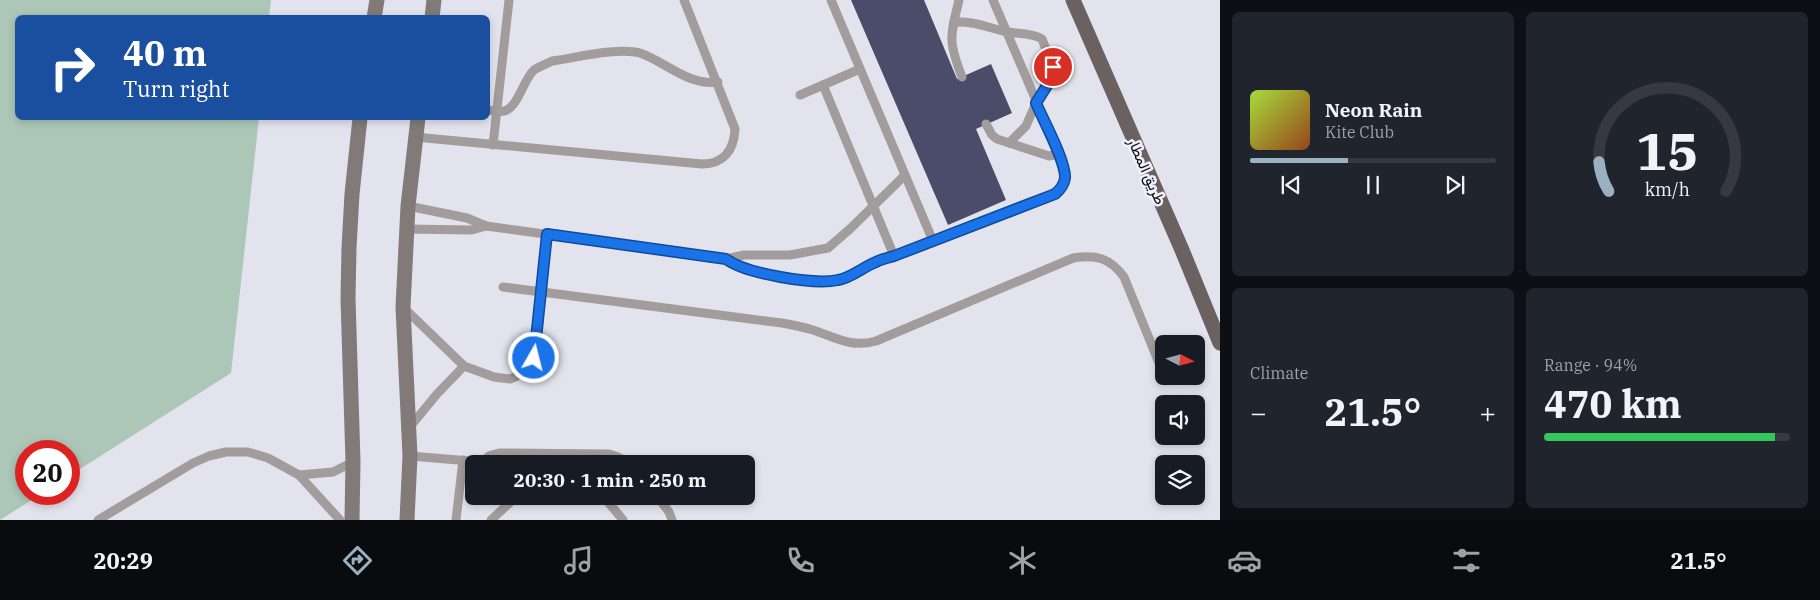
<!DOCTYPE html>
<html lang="en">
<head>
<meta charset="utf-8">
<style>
	body { margin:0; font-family:"IBM Plex Serif",Vazirmatn,serif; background:#20242c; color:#f1f3f6; height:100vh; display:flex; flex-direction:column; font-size:19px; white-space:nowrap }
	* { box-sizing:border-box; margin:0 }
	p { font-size:16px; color:#9ea1a6 }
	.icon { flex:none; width:28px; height:28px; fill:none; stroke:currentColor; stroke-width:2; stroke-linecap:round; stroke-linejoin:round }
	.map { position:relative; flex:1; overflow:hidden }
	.drawer { display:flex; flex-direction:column; gap:12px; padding:12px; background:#0d0f14; width:600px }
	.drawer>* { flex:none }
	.banner { position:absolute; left:15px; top:15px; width:475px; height:105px; border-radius:8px; box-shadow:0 2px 8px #0003; background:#1a4fa0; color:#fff; overflow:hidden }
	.needle { width:32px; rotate:96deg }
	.tools { position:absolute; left:1155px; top:335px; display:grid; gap:10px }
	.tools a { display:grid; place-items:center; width:50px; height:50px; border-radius:8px; background:#171b24; box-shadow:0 2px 8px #0003; font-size:25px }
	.speed { position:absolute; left:15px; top:440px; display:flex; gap:10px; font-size:25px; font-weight:700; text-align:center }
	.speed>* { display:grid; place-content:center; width:65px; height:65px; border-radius:50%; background:#171b24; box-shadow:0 2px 8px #0003; line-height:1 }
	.speed .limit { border:8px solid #d22; background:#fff; color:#111 }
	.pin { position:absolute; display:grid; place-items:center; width:42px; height:42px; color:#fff; margin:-21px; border:2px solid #fff; border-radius:50%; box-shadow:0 1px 5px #0007 }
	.me { position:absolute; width:55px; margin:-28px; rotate:8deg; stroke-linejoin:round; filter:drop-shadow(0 0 4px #0008) }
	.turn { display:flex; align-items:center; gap:18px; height:105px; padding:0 25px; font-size:22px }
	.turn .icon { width:65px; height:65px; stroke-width:2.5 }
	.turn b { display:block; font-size:35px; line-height:42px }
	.big { font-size:38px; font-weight:800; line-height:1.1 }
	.drawer .card { flex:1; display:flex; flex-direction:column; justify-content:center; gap:8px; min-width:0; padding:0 18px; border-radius:8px; background:#20242c }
	.drawer .dial { align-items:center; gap:0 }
	.dial svg { height:130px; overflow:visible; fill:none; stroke:#363941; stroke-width:7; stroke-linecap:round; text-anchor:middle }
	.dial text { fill:#f1f3f6; stroke:none }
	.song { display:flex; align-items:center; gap:15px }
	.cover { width:60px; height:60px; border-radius:8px; background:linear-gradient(135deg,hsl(80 70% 55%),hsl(20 70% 35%)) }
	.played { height:5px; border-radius:2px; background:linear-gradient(90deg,#99b1c0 40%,#363941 40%) }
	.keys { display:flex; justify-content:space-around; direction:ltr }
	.heat { display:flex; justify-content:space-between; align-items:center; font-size:28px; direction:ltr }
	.charge { height:8px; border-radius:4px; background:linear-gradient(90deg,#34c759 94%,#363941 0) }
	.drawer .tiles { flex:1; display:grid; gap:12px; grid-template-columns:repeat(2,1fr) }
	.trip { position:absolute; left:465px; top:455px; width:290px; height:50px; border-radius:8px; background:#171b24; box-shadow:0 2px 8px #0003; font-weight:800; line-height:50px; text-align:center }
	.tabs { display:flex; height:80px; justify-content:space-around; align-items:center; background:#090b0e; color:#9ea1a6 }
	.tabs .icon { width:35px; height:35px }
	.tabs .current { color:#99b1c0 }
	.tabs b { font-size:22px; color:#f1f3f6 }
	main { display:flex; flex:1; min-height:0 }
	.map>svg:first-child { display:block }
	.green { fill:#acc7b7 }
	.building { fill:#4b4b6a }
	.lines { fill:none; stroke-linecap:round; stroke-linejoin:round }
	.lane { stroke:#a29c9c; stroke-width:9 }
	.secondary { stroke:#817a79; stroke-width:15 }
	.primary { stroke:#6b6161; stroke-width:15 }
	.route-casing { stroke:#114b97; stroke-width:12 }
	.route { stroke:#1a73e8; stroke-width:9 }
	.labels { text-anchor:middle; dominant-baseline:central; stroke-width:5; stroke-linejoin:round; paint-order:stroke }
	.street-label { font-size:15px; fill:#0c0c0f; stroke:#eff0fa }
</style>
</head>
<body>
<main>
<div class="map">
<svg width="1220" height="520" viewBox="0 0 1220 520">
	<rect width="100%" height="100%" fill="#e2e3ed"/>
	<polygon class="green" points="0,0 271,0 269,17 18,18 18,118 259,118 231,373 69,476 69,451 26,451 26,494 41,494 0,520"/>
	<polygon class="building" points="851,0 924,0 957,79 991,64 1012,113 976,129 1006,200 948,225"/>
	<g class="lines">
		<g class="lane">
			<polyline points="831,0 933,241"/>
			<path d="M959 0C950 37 948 41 962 77"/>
			<path d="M954 22C977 21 987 28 1008 32 1019 34 1033 33 1042 39L1053 67V76L1036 103 1026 126 1009 143"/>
			<polyline points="823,85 894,256"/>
			<polyline points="800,95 860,69"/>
			<path d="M488 110C493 111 499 112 504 111 518 108 523 80 534 70 540 66 546 64 552 61 575 58 618 47 640 53 666 62 688 86 718 82"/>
			<polyline points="986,124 992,135 997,139 1049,156 1059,154"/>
			<path d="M415 137 702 164C724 164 734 150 735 129L684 0"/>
			<polyline points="493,145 509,0"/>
			<polyline points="408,206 467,218 486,226"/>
			<polyline points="406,229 472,230 486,226 726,259 744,255 790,255 828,248 851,228 904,176"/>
			<path d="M726 259C746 274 814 285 838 280 851 278 863 266 876 261 882 259 888 258 894 256L1055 194C1069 182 1064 170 1059 154L993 0"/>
			<path d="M503 287 782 323C793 325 803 327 813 330 837 338 851 348 876 341L1073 258C1096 254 1110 258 1124 277L1164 375"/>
			<polyline points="403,307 464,366 494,377 510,379 517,376 530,366 535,350 547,234"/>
			<polyline points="409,428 437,394 464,366"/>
			<polyline points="410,456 482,462"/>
			<polyline points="483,464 482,462 489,456 499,453 609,454 618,457 631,464"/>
			<polyline points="299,475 333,472 353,462"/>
			<polyline points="603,496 623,520"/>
			<polyline points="657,496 669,512 672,520"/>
			<polyline points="98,520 193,463 209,456 226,452 248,452 268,458 299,475 340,520"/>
			<polyline points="456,520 463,460"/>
			<polyline points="491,520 517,496"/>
		</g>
		<g class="secondary">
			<polyline points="374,18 377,0"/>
			<polyline points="432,18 434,0"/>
			<polyline points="352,520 353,462 348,298 349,248 352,194 360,118"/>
			<polyline points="407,520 410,456 403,307 408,206 418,118"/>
		</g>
		<polyline class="primary" points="1073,0 1182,250 1220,343"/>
	</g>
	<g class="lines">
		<defs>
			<path id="route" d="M534 358 547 234 726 259C746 274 814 285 838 280 851 278 863 267 876 262 881 259 888 258 894 256L1055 194C1060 190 1064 185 1065 178 1066 161 1043 120 1036 103L1053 76V67"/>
		</defs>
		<use href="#route" class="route-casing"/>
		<use href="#route" class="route"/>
	</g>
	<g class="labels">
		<g class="street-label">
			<text transform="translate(1147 171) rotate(66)">طريق المطار</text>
		</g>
	</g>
</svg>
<div class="tools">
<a><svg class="needle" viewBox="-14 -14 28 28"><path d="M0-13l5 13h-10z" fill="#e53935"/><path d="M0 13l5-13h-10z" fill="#9ea1a6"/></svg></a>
<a><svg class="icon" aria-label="sound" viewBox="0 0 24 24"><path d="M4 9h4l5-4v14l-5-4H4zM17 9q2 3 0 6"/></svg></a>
<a><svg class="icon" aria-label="layers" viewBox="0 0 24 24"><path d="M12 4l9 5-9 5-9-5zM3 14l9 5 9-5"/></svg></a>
</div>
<div class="speed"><div class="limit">20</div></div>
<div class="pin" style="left:1053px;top:67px;background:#d93025"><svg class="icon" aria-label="arrive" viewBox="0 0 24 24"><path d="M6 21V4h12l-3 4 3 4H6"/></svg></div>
<svg class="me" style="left:534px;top:358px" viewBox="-20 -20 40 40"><circle r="17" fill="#1a73e8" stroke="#fff" stroke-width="3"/><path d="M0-11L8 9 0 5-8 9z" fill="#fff"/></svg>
<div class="trip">20:30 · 1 min · 250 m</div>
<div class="banner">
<div class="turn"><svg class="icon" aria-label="right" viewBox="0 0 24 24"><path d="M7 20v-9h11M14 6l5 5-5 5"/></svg><div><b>40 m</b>Turn right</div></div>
</div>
</div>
<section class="drawer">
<div class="tiles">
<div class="card">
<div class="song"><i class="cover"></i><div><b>Neon Rain</b><p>Kite Club</p></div></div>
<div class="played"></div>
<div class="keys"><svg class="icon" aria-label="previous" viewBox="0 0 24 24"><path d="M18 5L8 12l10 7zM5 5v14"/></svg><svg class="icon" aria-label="pause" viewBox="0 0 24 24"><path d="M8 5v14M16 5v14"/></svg><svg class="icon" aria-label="next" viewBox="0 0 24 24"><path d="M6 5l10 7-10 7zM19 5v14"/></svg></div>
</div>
<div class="card dial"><svg viewBox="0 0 100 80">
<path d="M14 69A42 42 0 1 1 86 69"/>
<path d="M14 69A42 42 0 0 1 8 51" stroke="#99b1c0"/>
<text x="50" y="56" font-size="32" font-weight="700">15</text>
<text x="50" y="72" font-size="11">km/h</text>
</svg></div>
<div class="card"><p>Climate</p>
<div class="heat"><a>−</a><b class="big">21.5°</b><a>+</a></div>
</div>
<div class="card"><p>Range · 94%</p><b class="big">470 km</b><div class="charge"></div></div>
</div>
</section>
</main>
<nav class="tabs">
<b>20:29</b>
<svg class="icon current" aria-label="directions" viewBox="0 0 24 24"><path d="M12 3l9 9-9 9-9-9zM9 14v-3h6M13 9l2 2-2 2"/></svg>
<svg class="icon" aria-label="music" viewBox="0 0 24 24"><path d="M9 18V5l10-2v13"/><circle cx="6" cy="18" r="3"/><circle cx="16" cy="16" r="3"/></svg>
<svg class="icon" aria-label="phone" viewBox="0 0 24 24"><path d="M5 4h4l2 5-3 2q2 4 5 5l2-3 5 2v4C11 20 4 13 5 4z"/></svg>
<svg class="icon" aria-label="climate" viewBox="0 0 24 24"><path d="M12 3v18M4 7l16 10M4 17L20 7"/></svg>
<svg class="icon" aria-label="car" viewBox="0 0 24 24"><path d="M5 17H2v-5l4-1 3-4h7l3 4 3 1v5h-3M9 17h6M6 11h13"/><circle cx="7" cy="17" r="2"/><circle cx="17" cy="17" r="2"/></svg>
<svg class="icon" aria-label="filters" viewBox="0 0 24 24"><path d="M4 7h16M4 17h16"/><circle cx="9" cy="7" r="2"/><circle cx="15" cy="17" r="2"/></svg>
<b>21.5°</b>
</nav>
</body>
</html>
